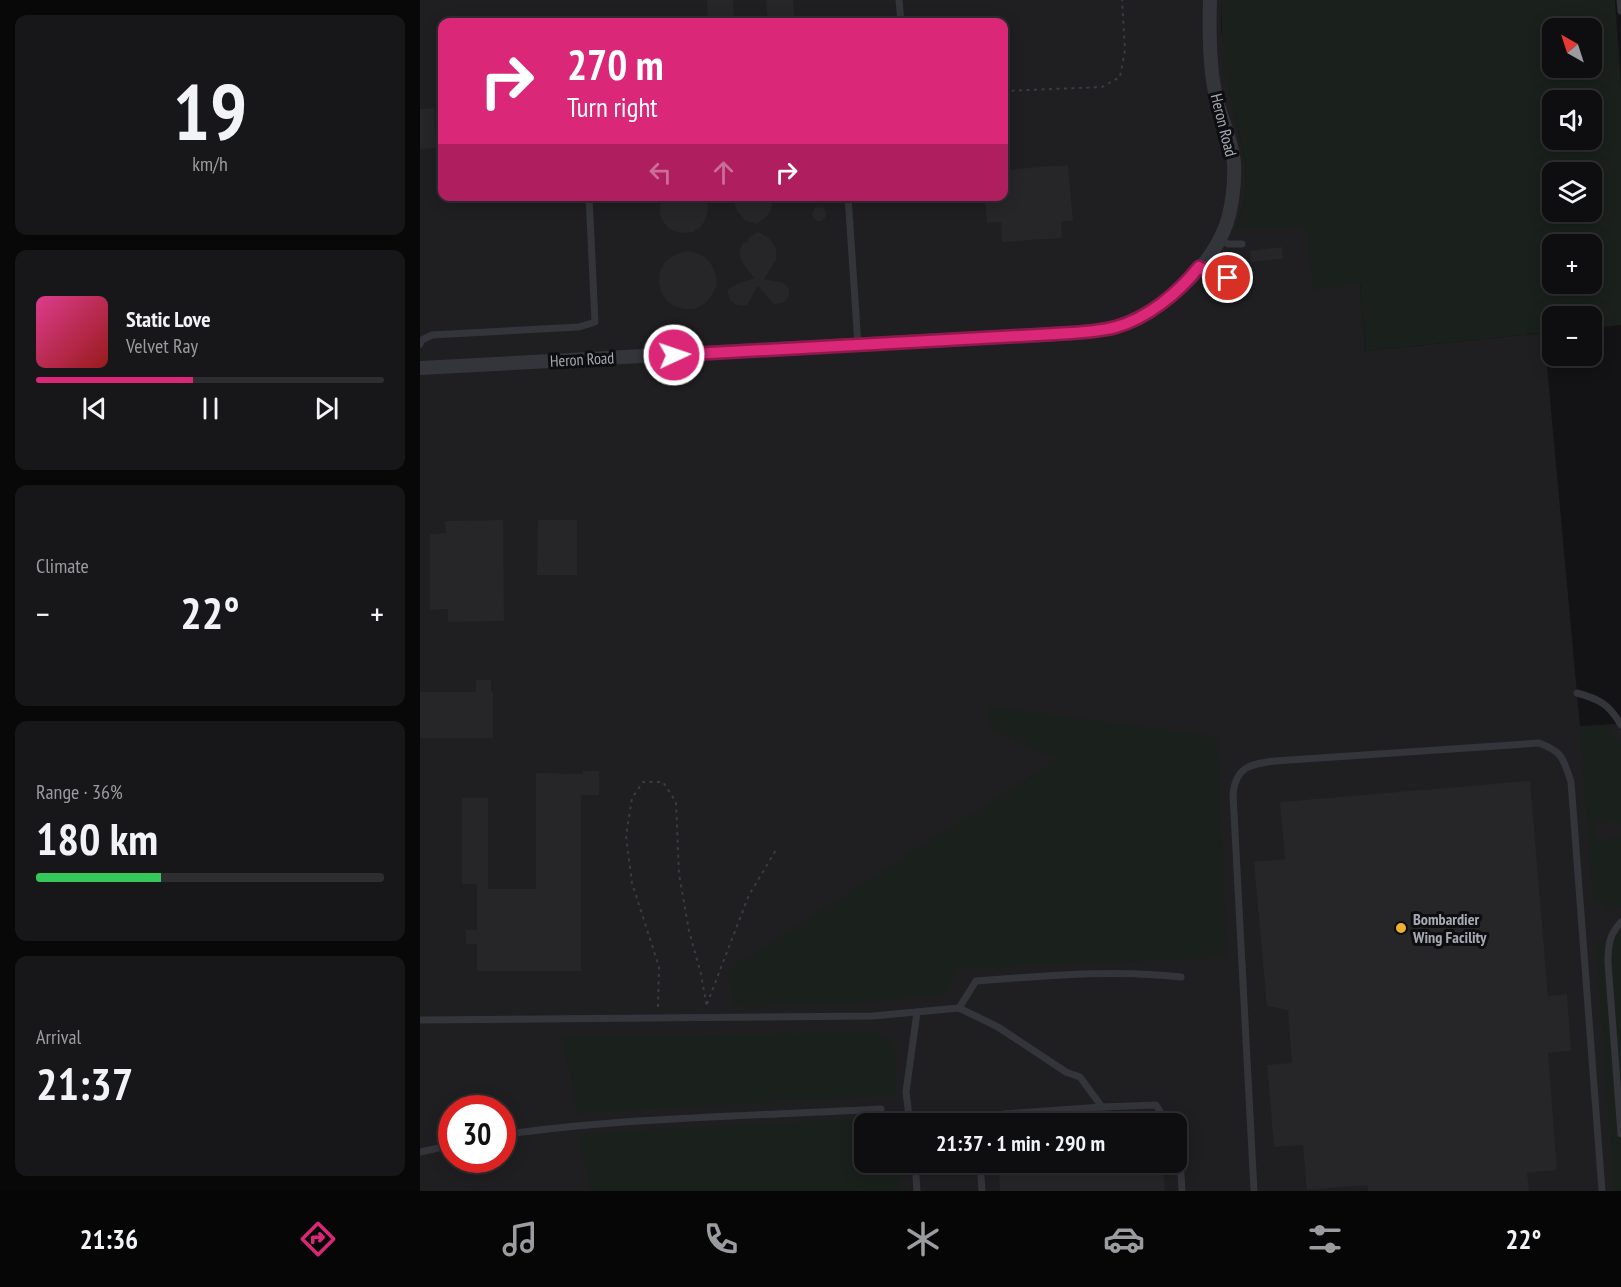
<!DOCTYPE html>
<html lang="en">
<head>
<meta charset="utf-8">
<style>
	body { margin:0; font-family:"PT Sans Narrow",sans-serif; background:#171719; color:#f1f3f6; height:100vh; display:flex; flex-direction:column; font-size:22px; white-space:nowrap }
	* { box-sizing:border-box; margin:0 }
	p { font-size:20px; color:#9b9c9f }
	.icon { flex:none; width:33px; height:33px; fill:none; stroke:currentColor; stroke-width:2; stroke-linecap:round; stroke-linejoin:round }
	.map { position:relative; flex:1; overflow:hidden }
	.panel { display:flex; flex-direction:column; gap:15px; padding:15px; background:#080809; width:420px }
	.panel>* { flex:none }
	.banner { position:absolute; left:18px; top:18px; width:570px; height:183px; border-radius:12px; box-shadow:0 3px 15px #0003,0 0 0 2px #2e2e30; background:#db2777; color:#fff; overflow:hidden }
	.needle { width:39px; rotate:321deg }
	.tools { position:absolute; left:1122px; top:18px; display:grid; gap:12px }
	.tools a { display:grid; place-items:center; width:60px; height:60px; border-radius:12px; background:#0e0e10; box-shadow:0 3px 15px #0003,0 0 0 2px #2e2e30; font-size:30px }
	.speed { position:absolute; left:18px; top:1095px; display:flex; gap:12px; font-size:30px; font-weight:700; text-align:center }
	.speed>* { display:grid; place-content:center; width:78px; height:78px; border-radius:50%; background:#0e0e10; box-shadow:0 3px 15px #0003,0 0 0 2px #2e2e30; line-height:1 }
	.speed .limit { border:9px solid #d22; background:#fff; color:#111 }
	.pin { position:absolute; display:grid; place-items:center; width:51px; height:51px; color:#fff; margin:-26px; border:3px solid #fff; border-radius:50%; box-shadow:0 2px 6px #0007 }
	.me { position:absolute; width:66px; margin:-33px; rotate:87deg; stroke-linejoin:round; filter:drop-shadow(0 0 4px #0008) }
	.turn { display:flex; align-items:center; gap:21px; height:126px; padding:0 30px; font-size:27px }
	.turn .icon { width:78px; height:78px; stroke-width:2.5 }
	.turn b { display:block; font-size:42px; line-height:51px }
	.lanes { display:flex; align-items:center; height:57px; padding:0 30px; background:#0003; justify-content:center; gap:30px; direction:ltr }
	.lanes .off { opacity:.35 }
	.big { font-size:45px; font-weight:700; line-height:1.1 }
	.panel .card { flex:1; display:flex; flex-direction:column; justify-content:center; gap:9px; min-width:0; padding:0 21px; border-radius:12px; background:#171719 }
	.panel .dial { align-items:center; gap:0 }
	.dial b { font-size:78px; line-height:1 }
	.song { display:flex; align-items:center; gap:18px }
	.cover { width:72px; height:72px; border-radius:9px; background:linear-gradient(135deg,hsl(330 70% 55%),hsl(0 70% 35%)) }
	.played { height:6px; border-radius:3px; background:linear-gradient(90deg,#db2777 45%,#2e2e30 45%) }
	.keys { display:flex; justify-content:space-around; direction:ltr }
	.heat { display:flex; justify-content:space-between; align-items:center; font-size:33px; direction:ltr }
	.charge { height:9px; border-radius:4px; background:linear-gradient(90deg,#34c759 36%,#2e2e30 0) }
	.trip { position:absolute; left:434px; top:1113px; width:333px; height:60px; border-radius:12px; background:#0e0e10; box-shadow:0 3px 15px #0003,0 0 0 2px #2e2e30; font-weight:700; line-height:60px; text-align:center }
	.menu { display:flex; height:96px; justify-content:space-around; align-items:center; background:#060606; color:#9b9c9f }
	.menu .icon { width:42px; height:42px }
	.menu .active { color:#db2777 }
	.menu b { font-size:27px; color:#f1f3f6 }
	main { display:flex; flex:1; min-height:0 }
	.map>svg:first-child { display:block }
	.built { fill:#1f1f22; fill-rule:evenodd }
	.green { fill:#1a201b; fill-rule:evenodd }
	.building { fill:#262629 }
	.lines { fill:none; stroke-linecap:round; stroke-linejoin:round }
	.path { stroke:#3a3c41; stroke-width:2; stroke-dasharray:3 4.5; stroke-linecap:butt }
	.lane { stroke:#34353a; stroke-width:7 }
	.street { stroke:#34353a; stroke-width:14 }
	.route-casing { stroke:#8e194d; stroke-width:15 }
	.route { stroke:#db2777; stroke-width:10 }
	.poi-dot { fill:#f0b030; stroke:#0e0e10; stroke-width:2 }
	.labels { text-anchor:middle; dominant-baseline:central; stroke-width:6; stroke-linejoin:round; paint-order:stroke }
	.street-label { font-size:16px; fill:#a5aab5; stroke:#0e0e10 }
	.poi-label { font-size:16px; font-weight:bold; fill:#a5aab5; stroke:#0e0e10; text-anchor:start }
</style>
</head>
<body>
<main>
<section class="panel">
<div class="card dial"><b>19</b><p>km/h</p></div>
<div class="card">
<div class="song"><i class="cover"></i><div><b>Static Love</b><p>Velvet Ray</p></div></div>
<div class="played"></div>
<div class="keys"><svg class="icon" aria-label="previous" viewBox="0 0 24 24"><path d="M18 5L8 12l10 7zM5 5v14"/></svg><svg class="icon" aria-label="pause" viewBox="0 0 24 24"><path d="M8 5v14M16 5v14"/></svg><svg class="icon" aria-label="next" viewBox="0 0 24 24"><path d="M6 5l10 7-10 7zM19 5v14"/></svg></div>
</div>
<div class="card"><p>Climate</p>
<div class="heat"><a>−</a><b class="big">22°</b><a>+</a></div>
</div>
<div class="card"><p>Range · 36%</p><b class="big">180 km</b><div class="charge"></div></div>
<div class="card"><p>Arrival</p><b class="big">21:37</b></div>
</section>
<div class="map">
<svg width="1201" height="1191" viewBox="0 0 1201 1191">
	<rect width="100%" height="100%" fill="#131315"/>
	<path class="built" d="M0 0H801V30L810 92 825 161 826 195 816 229 888 228 940 283 945 351 1124 333 1160 726 1201 724V1191H0ZM22 22H584V196H22ZM32 1108H82V1160H32ZM444 1124H756V1162H444Z"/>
	<g class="green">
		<path d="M801 0H1195L1201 85V325L1172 328V316H1132V332L945 351 940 283 893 289 887 229H816L826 195 825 161 803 61ZM1132 28H1172V68H1132ZM1132 100H1172V140H1132ZM1132 172H1172V212H1132ZM1132 244H1172V284H1132Z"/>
		<polygon points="566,706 797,737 807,957 538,968 526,993 422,1005 314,1006 308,970 638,759 573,731"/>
		<polygon points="1194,724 1190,732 1201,742 1201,823 1197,821 1174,823 1176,841 1186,842 1201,835 1201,906 1184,913 1183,901 1173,902 1160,727"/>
		<polygon points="1201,934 1201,1191 1194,1191 1176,942"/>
		<polygon points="455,1033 470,1039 476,1051 476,1095 158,1113 142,1037"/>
		<polygon points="476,1117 476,1123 444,1124 444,1162 479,1163 481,1191 170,1191 159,1134"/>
	</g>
	<g class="building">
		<polygon points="287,0 313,0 314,22 288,22"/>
		<polygon points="346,0 373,0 375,22 348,22"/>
		<polygon points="14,108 16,148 0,149 0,109"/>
		<polygon points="648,165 653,221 641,221 642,238 582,242 581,222 567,223 565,196 584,196 584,170"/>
		<polygon points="243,196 285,196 288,207 287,214 284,222 280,228 273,232 265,233 257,232 249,229 244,223 240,215 240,207"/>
		<polygon points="315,196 351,196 352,204 351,210 348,215 337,224 325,220 317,211 315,205"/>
		<circle cx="399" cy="214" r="7"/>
		<polygon points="338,232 349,238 356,248 356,260 344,279 364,283 369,289 369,296 364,302 356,304 353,303 338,286 327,305 324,306 316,305 310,300 307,290 317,284 334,278 322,262 320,256 320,250 323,243 328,242 328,238"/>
		<polygon points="862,247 863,259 831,262 830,251"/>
		<polygon points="268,251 277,253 285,257 291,264 295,272 297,285 290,298 283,305 274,309 264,309 254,306 246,300 241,292 239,282 240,272 244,263 251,257 259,253"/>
		<polygon points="83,520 84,621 28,622 28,609 10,610 10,534 26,533 25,521"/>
		<polygon points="118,520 157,520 157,575 117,575"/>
		<polygon points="56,680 71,680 71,692 73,692 73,738 0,738 0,692 56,692"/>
		<polygon points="163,771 179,771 179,795 161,795 161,971 57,971 57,944 46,944 46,930 57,930 57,884 42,884 42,798 68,798 68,889 116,889 116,773 163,774"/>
		<polygon points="1110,781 1128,996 1147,994 1151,1051 1128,1053 1137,1170 1107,1173 1109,1191 948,1191 948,1185 887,1190 883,1145 854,1147 847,1065 872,1063 868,1010 847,1006 834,862 865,859 860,802"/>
		<polygon points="578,1162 743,1162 745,1191 580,1191"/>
	</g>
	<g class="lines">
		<g class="path">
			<polyline points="584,91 682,87 700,77 705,50 702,0"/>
			<polyline points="287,1004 329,895 356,850"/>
			<polyline points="238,1007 239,967 212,883 206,836 212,798 223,782 243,782 256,802 259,874 269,931 281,974 287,1008"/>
		</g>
		<g class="lane">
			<polyline points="479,0 481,22"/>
			<polyline points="1200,0 1201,11"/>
			<polyline points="428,196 438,345"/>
			<polyline points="799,239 808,244 822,244"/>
			<polyline points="779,267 791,274 825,281"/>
			<polyline points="0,344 2,340 12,335 159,327 175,322 169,196"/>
			<path d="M1157 693C1179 699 1189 704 1201 725"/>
			<path d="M1201 922C1189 935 1188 945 1188 963L1201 1134"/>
			<path d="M539 1008 556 981C624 976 693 969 761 977"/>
			<polyline points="0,1020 453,1016 539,1008 578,1027 646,1072 660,1077 682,1107"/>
			<polyline points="490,1124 486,1092 497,1012"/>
			<polyline points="575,1124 583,1114 682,1107 736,1105 748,1124"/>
			<path d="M82 1135C208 1117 335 1116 461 1109"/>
			<polyline points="756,1136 759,1141 762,1191"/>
			<polyline points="0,1152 32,1145"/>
			<polyline points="495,1162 497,1191"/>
			<polyline points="560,1162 562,1191"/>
			<path d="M834 1191 813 794C816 766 831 764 855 761L1119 743C1143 752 1143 758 1151 782L1182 1191"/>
		</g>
		<path class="street" d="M0 368 652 333C667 331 684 331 698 326 739 312 787 272 804 230 812 212 815 183 814 163 812 138 799 115 795 92 789 62 789 30 790 0"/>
	</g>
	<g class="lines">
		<defs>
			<path id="route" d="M254 355 635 334C654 333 678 332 696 327 728 318 758 293 779 267L791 274 808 278"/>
		</defs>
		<use href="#route" class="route-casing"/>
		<use href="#route" class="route"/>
	</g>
	<circle class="poi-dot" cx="981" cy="928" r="6"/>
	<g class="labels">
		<g class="street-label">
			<text transform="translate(804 125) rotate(76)">Heron Road</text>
			<text transform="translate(162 359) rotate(-3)">Heron Road</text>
		</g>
		<g class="poi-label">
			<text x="993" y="919">Bombardier<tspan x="993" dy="18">Wing Facility</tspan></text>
		</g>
	</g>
</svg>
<div class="tools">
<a><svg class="needle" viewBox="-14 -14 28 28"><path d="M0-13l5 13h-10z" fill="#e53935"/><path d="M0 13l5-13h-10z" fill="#9b9c9f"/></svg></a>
<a><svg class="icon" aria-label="sound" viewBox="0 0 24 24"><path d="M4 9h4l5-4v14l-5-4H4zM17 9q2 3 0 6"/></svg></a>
<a><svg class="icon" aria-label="layers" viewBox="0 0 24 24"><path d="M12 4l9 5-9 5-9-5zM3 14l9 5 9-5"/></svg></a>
<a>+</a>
<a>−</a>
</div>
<div class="speed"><div class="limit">30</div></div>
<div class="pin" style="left:808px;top:278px;background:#d93025"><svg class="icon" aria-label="arrive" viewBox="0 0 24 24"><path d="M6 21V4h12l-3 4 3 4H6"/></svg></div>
<svg class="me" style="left:254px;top:355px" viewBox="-20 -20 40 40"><circle r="17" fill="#db2777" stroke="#fff" stroke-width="3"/><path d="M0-11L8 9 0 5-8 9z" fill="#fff"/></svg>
<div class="trip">21:37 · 1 min · 290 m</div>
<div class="banner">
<div class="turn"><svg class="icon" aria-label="right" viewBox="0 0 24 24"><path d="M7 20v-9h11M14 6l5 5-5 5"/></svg><div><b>270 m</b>Turn right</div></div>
<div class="lanes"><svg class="icon off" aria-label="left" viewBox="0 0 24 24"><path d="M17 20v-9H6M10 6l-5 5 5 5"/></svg><svg class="icon off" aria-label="ahead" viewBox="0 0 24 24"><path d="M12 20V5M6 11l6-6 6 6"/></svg><svg class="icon" aria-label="right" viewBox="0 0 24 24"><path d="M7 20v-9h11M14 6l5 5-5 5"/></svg></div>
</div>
</div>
</main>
<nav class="menu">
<b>21:36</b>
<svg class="icon active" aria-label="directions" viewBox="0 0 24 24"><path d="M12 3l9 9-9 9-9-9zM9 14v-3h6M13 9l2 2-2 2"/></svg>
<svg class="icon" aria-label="music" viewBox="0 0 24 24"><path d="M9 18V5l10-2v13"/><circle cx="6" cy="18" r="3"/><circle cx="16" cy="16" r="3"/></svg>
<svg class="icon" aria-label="phone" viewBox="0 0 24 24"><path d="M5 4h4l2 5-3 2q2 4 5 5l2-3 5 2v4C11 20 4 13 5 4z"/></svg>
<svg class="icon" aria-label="climate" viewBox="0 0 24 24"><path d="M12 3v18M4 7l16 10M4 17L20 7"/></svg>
<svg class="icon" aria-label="car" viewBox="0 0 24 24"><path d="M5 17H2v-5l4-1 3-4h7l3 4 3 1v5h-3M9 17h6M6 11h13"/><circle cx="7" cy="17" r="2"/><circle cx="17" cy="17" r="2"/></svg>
<svg class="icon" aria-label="filters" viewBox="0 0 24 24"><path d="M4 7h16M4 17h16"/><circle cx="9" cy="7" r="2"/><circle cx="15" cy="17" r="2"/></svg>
<b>22°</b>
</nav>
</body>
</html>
